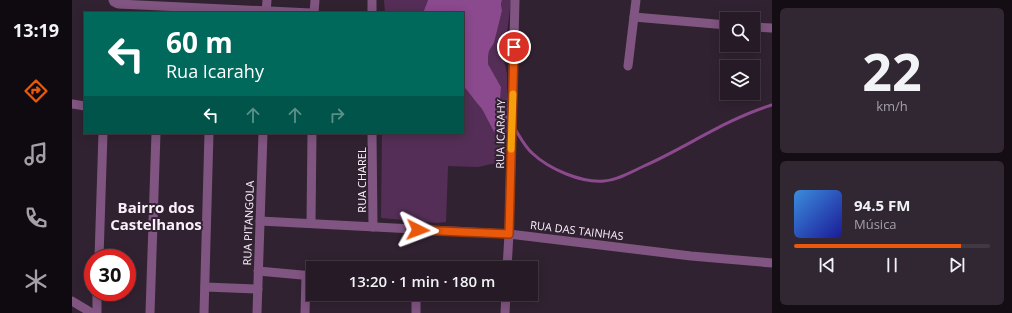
<!DOCTYPE html>
<html lang="pt">
<head>
<meta charset="utf-8">
<style>
	body { margin:0; font-family:"Open Sans",sans-serif; background:#312732; color:#f1f3f6; height:100vh; display:flex; flex-direction:column; font-size:15px; white-space:nowrap }
	* { box-sizing:border-box; margin:0 }
	p { font-size:13px; color:#a3a1a7 }
	.icon { flex:none; width:22px; height:22px; fill:none; stroke:currentColor; stroke-width:2; stroke-linecap:round; stroke-linejoin:round }
	.map { position:relative; flex:1; overflow:hidden }
	.drawer { display:flex; flex-direction:column; gap:8px; padding:8px; background:#140e14; width:240px }
	.drawer>* { flex:none }
	.guide { position:absolute; left:12px; top:12px; width:380px; height:122px; border-radius:0px; box-shadow:0 2px 10px #0003,0 0 0 1px #423842; background:#00695c; color:#fff; overflow:hidden }
	.controls { position:absolute; left:648px; top:12px; display:grid; gap:8px }
	.controls a { display:grid; place-items:center; width:40px; height:40px; border-radius:0px; background:#251a25; box-shadow:0 2px 10px #0003,0 0 0 1px #423842; font-size:20px }
	.speed { position:absolute; left:12px; top:249px; display:flex; gap:8px; font-size:20px; font-weight:700; text-align:center }
	.speed>* { display:grid; place-content:center; width:52px; height:52px; border-radius:50%; background:#251a25; box-shadow:0 2px 10px #0003,0 0 0 1px #423842; line-height:1 }
	.speed .limit { border:6px solid #d22; background:#fff; color:#111 }
	.pin { position:absolute; display:grid; place-items:center; width:34px; height:34px; color:#fff; margin:-17px; border:2px solid #fff; border-radius:50%; box-shadow:0 1px 4px #0007 }
	.me { position:absolute; width:44px; margin:-22px; rotate:93deg; stroke-linejoin:round; filter:drop-shadow(0 0 3px #0008) }
	.turn { display:flex; align-items:center; gap:14px; height:84px; padding:0 16px; font-size:18px }
	.turn .icon { width:52px; height:52px; stroke-width:2.5 }
	.turn b { display:block; font-size:28px; line-height:34px }
	.lanes { display:flex; align-items:center; height:38px; padding:0 16px; background:#0003; justify-content:center; gap:20px; direction:ltr }
	.lanes .off { opacity:.35 }
	.drawer .tile { flex:1; display:flex; flex-direction:column; justify-content:center; gap:6px; min-width:0; padding:0 14px; border-radius:6px; background:#312732 }
	.drawer .dial { align-items:center; gap:0 }
	.dial b { font-size:52px; line-height:1 }
	.song { display:flex; align-items:center; gap:12px }
	.cover { width:48px; height:48px; border-radius:6px; background:linear-gradient(135deg,hsl(210 70% 55%),hsl(240 70% 35%)) }
	.played { height:4px; border-radius:2px; background:linear-gradient(90deg,#ea580c 85%,#423842 85%) }
	.keys { display:flex; justify-content:space-around; direction:ltr }
	.trip { position:absolute; left:234px; top:261px; width:232px; height:40px; border-radius:0px; background:#251a25; box-shadow:0 2px 10px #0003,0 0 0 1px #423842; font-weight:600; line-height:40px; text-align:center }
	main { display:flex; flex:1; min-height:0 }
	.tab-bar { display:flex; flex-direction:column; width:72px; justify-content:space-around; align-items:center; background:#0f0a0f; color:#a3a1a7 }
	.tab-bar .icon { width:28px; height:28px }
	.tab-bar .current { color:#ea580c }
	.tab-bar b { font-size:18px; color:#f1f3f6 }
	.map>svg:first-child { display:block }
	.green { fill:#542e56 }
	.water { fill:#8b498e }
	.lines { fill:none; stroke-linecap:round; stroke-linejoin:round }
	.stream { stroke:#8b498e; stroke-width:3 }
	.street { stroke:#805581; stroke-width:9 }
	.route-casing { stroke:#983908; stroke-width:10 }
	.route { stroke:#ea580c; stroke-width:7 }
	.slow { stroke:#f59e0b; stroke-width:7 }
	.labels { text-anchor:middle; dominant-baseline:central; stroke-width:4; stroke-linejoin:round; paint-order:stroke }
	.street-label { font-size:11px; fill:#faf0fa; stroke:#312231 }
	.district-label { font-size:15px; font-weight:bold; fill:#faf0fa; stroke:#312231 }
</style>
</head>
<body>
<main>
<nav class="tab-bar">
<b>13:19</b>
<svg class="icon current" aria-label="directions" viewBox="0 0 24 24"><path d="M12 3l9 9-9 9-9-9zM9 14v-3h6M13 9l2 2-2 2"/></svg>
<svg class="icon" aria-label="music" viewBox="0 0 24 24"><path d="M9 18V5l10-2v13"/><circle cx="6" cy="18" r="3"/><circle cx="16" cy="16" r="3"/></svg>
<svg class="icon" aria-label="phone" viewBox="0 0 24 24"><path d="M5 4h4l2 5-3 2q2 4 5 5l2-3 5 2v4C11 20 4 13 5 4z"/></svg>
<svg class="icon" aria-label="climate" viewBox="0 0 24 24"><path d="M12 3v18M4 7l16 10M4 17L20 7"/></svg>
</nav>
<div class="map">
<svg width="700" height="313" viewBox="0 0 700 313">
	<rect width="100%" height="100%" fill="#312231"/>
	<g class="green">
		<polygon points="312,0 356,0 351,13 313,13"/>
		<polygon points="430,0 439,0 435,33 432,47 432,60 435,74 435,88 437,113 433,161 406,167 376,166 374,222 365,223 309,218 310,133 391,133 391,87 394,89 404,102 410,109 422,132 427,117 429,87 416,64 416,57 417,51 422,43 430,11 429,4"/>
	</g>
	<path class="water" d="M356 0H430L429 4 430 11 422 43 417 51 416 57V64L429 87 427 117C431 124 429 129 422 132L410 109 404 102 394 89 391 87V13H351Z"/>
	<g class="lines">
		<g class="stream">
			<polyline points="426,106 437,121"/>
			<path d="M443 129C448 137 453 147 460 153 477 169 509 183 532 181 546 180 559 172 572 166 615 147 654 119 700 105"/>
		</g>
		<g class="street">
			<polyline points="41,0 42,2 46,4 239,13"/>
			<polyline points="300,0 300,13"/>
			<polyline points="194,13 195,0"/>
			<polyline points="242,13 243,0"/>
			<polyline points="562,17 655,25"/>
			<polyline points="681,27 700,28"/>
			<polyline points="556,66 564,0"/>
			<polyline points="0,104 13,106"/>
			<polyline points="300,133 301,227"/>
			<polyline points="188,221 437,234 619,256 700,263"/>
			<polyline points="239,223 240,133"/>
			<polyline points="27,258 31,133"/>
			<polyline points="435,268 437,234 443,0"/>
			<polyline points="186,271 241,276"/>
			<polyline points="133,287 186,289"/>
			<polyline points="0,301 20,313"/>
			<polyline points="25,313 25,292"/>
			<polyline points="78,313 84,133"/>
			<polyline points="132,313 137,133"/>
			<polyline points="185,313 191,133"/>
			<polyline points="233,313 234,276"/>
			<polyline points="344,313 344,294"/>
			<polyline points="433,313 434,294"/>
		</g>
	</g>
	<g class="lines">
		<defs>
			<polyline id="route" points="346,230 437,234 442,47"/>
		</defs>
		<use href="#route" class="route-casing"/>
		<use href="#route" class="route"/>
		<polyline class="slow" points="439,149 441,94"/>
	</g>
	<g class="labels">
		<g class="street-label">
			<text transform="translate(428 134) rotate(-89)">RUA ICARAHY</text>
			<text transform="translate(289 180) rotate(-90)">RUA CHAREL</text>
			<text transform="translate(176 223) rotate(-88)">RUA PITANGOLA</text>
			<text transform="translate(505 230) rotate(7)">RUA DAS TAINHAS</text>
		</g>
		<g class="district-label">
			<text x="84" y="207">Bairro dos<tspan x="84" dy="17">Castelhanos</tspan></text>
		</g>
	</g>
</svg>
<div class="controls">
<a><svg class="icon" aria-label="search" viewBox="0 0 24 24"><circle cx="10" cy="10" r="6"/><path d="M15 15l6 6"/></svg></a>
<a><svg class="icon" aria-label="layers" viewBox="0 0 24 24"><path d="M12 4l9 5-9 5-9-5zM3 14l9 5 9-5"/></svg></a>
</div>
<div class="speed"><div class="limit">30</div></div>
<div class="pin" style="left:442px;top:47px;background:#d93025"><svg class="icon" aria-label="arrive" viewBox="0 0 24 24"><path d="M6 21V4h12l-3 4 3 4H6"/></svg></div>
<svg class="me" style="left:346px;top:230px" viewBox="-20 -20 40 40"><path d="M0-17L14 15 0 8-14 15z" fill="#ea580c" stroke="#fff" stroke-width="4"/></svg>
<div class="trip">13:20 · 1 min · 180 m</div>
<div class="guide">
<div class="turn"><svg class="icon" aria-label="left" viewBox="0 0 24 24"><path d="M17 20v-9H6M10 6l-5 5 5 5"/></svg><div><b>60 m</b>Rua Icarahy</div></div>
<div class="lanes"><svg class="icon" aria-label="left" viewBox="0 0 24 24"><path d="M17 20v-9H6M10 6l-5 5 5 5"/></svg><svg class="icon off" aria-label="ahead" viewBox="0 0 24 24"><path d="M12 20V5M6 11l6-6 6 6"/></svg><svg class="icon off" aria-label="ahead" viewBox="0 0 24 24"><path d="M12 20V5M6 11l6-6 6 6"/></svg><svg class="icon off" aria-label="right" viewBox="0 0 24 24"><path d="M7 20v-9h11M14 6l5 5-5 5"/></svg></div>
</div>
</div>
<section class="drawer">
<div class="tile dial"><b>22</b><p>km/h</p></div>
<div class="tile">
<div class="song"><i class="cover"></i><div><b>94.5 FM</b><p>Música</p></div></div>
<div class="played"></div>
<div class="keys"><svg class="icon" aria-label="previous" viewBox="0 0 24 24"><path d="M18 5L8 12l10 7zM5 5v14"/></svg><svg class="icon" aria-label="pause" viewBox="0 0 24 24"><path d="M8 5v14M16 5v14"/></svg><svg class="icon" aria-label="next" viewBox="0 0 24 24"><path d="M6 5l10 7-10 7zM19 5v14"/></svg></div>
</div>
</section>
</main>
</body>
</html>
